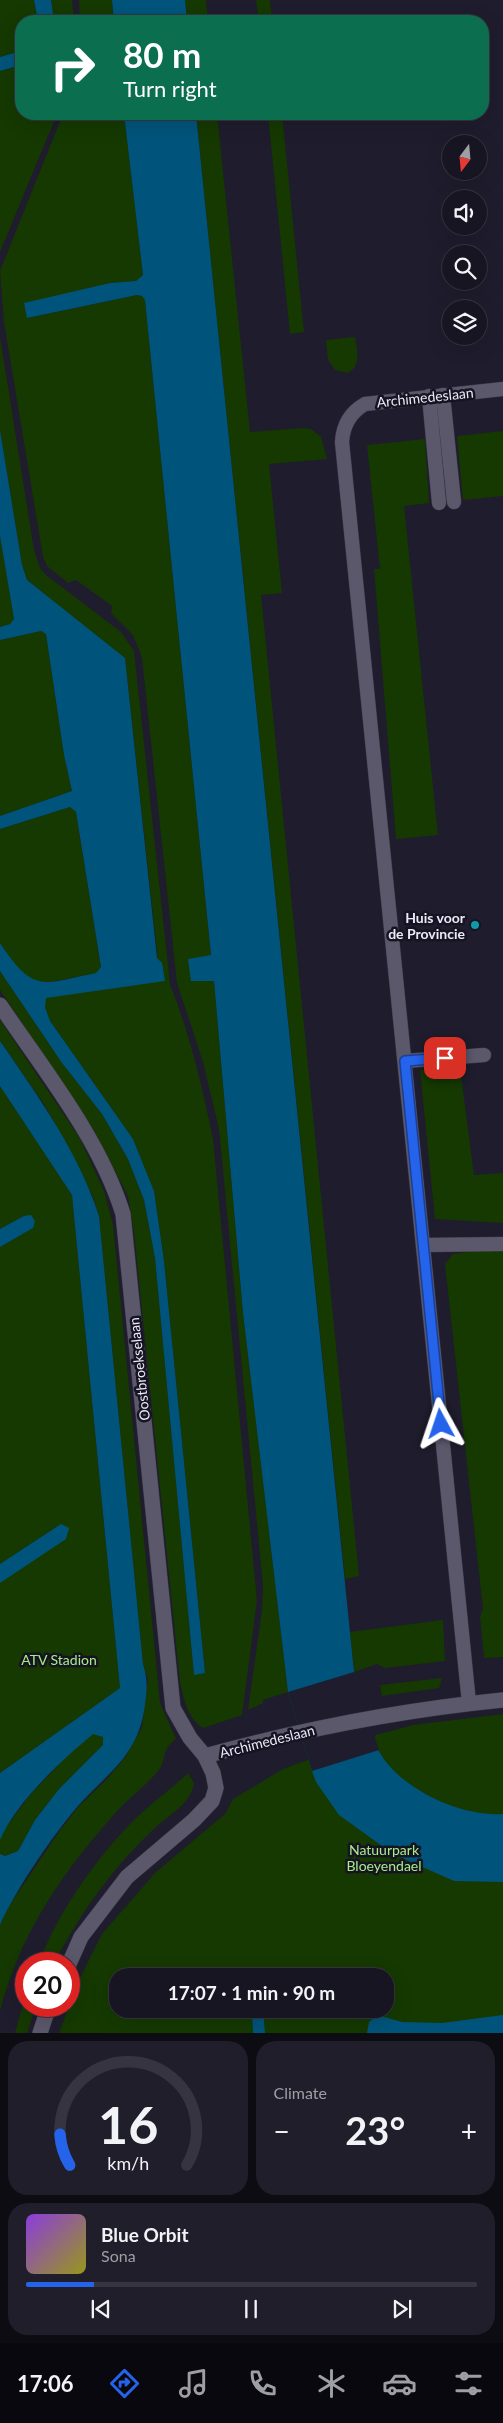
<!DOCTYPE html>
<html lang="en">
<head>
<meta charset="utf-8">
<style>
	body { margin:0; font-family:Lato,sans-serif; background:#201e2a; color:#f1f3f6; height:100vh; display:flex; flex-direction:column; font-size:19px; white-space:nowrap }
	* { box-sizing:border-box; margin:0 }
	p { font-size:16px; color:#9e9fa5 }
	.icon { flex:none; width:28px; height:28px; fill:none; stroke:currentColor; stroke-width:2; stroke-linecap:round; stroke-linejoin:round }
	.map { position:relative; height:2033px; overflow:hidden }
	.side { display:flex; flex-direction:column; gap:8px; padding:8px; background:#0d0c13; flex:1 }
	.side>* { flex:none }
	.top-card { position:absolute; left:15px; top:15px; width:474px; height:105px; border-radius:20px; box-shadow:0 5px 20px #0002,0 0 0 1px #363440; background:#0b6e4f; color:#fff; overflow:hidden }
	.needle { width:32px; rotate:196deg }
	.controls { position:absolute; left:442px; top:135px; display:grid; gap:10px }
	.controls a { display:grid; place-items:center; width:45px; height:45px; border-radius:50%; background:#171522; box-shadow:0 5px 20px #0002,0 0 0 1px #363440; font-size:25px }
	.speed { position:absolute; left:15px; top:1952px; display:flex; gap:10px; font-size:25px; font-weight:700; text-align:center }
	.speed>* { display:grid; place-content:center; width:65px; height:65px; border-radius:50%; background:#171522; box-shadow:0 5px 20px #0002,0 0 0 1px #363440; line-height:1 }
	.speed .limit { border:8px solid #d22; background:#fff; color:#111 }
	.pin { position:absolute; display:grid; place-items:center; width:42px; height:42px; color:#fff; margin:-21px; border-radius:10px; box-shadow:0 2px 8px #0006 }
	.me { position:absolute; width:55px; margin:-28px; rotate:355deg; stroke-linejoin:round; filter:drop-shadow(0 0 4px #0008) }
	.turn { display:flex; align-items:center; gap:18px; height:105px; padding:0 25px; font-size:22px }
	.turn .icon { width:65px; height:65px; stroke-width:2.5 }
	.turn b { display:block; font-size:35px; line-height:42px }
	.big { font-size:38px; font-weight:700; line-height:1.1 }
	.side .tile { flex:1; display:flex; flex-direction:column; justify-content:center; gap:8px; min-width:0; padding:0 18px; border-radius:20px; background:#201e2a }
	.side .dial { align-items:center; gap:0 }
	.dial svg { height:130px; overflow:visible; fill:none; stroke:#363440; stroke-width:7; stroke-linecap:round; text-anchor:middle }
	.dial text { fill:#f1f3f6; stroke:none }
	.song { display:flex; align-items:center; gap:15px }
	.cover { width:60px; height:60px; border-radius:8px; background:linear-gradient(135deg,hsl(270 70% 55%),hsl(60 70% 35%)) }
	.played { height:5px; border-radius:2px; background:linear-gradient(90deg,#2563eb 15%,#363440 15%) }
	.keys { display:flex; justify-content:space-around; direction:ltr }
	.heat { display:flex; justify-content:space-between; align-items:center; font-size:28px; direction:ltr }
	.side .tiles { flex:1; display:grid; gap:8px; grid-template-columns:1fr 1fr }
	.tile:last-child { grid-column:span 2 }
	.trip { position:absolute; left:109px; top:1968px; width:285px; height:50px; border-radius:20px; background:#171522; box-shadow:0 5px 20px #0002,0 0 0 1px #363440; font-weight:700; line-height:50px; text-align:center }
	.tab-bar { display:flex; height:80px; justify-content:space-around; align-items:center; background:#09080e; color:#9e9fa5 }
	.tab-bar .icon { width:35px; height:35px }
	.tab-bar .on { color:#2563eb }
	.tab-bar b { font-size:22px; color:#f1f3f6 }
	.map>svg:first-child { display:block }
	.green { fill:#153900; fill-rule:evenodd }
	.water { fill:#00547b }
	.pier { fill:#1f1c2d }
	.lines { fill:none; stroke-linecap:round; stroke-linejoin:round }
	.lane-casing { stroke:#3b3946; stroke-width:15 }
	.street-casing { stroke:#3b3946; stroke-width:16 }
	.lane { stroke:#5b586c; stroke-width:14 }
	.street { stroke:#5b586c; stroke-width:15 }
	.route-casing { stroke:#184099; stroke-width:12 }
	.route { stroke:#2563eb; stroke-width:9 }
	.culture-dot { fill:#0f9aa8; stroke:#161323; stroke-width:2 }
	.labels { text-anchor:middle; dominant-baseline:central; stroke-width:5; stroke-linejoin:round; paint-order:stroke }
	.street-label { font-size:14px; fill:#eae9f5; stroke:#161323 }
	.poi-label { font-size:14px; font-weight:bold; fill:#eae9f5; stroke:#161323; text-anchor:end }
	.park-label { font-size:14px; fill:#a7ec88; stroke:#161323 }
</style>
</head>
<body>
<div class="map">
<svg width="503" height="2033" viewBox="0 0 503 2033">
	<rect width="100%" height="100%" fill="#1f1c2d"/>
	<g class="green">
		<polygon points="0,0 34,0 38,21 21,21 21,51 0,57"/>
		<polygon points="51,0 72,0 74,21 54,21"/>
		<polygon points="79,0 112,0 114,21 80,21"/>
		<polygon points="185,0 206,0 208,21 187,21"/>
		<polygon points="256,0 270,0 272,21 259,21"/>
		<polygon points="21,65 21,114 57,114 0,252 0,71"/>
		<polygon points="63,114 124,114 143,275 136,281 110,283 24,304 28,318 137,295 142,296 145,300 211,956 188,959 200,981 214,981 243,1313 288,1692 263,1700 263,1703 248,1710 262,1610 263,1586 219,1129 203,1062 177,983 142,658 133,635 111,613 112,606 76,580 68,583 47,566 43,557 4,322 0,271"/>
		<polygon points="196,114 217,114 250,432 303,428 311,429 321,437 327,459 269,464 282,593 261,595 359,1576 345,1579"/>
		<polygon points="268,114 282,114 304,332 290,334"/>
		<path d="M0 337 34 550 40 568 46 575 121 632 134 651 170 984C190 1035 202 1086 213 1139L257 1601 242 1715 203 1728C187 1718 184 1699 180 1682L134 1232 128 1196 94 1130 0 990V971L62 1063 102 1114 128 1159 144 1200 155 1258 194 1674 205 1673 164 1261 154 1191 133 1139 50 1021 45 1007V998L158 961 125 659 27 580 22 565 0 430Z"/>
		<path d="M355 337C357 350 362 367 347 373L335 370 328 360 326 340Z"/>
		<polygon points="503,431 503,496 463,500 457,436"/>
		<polygon points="425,439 429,503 404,506 438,835 396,839 374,569 380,569 367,445"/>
		<polygon points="0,536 14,619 10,624 0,627"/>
		<polygon points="41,631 46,634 64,755 72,791 0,816 0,640"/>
		<polygon points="70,807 76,812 101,968 96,973 46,983 28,979 14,965 0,943 0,829"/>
		<path d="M0 1020 79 1137 104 1191 113 1225 160 1703 176 1739C161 1749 167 1760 158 1771 146 1786 130 1797 117 1811 63 1872 21 1931 0 2011V1925L9 1906 58 1833 78 1807 107 1779 126 1756 142 1727 148 1679 143 1664 99 1216 93 1197 79 1167 44 1104 0 1041Z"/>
		<polygon points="460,1068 474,1175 503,1173 503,1223 435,1219 420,1070"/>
		<polygon points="0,1086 72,1195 120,1688 0,1773 0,1583 23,1567 61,1524 0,1564 0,1247 33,1228 24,1216 0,1229"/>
		<polygon points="476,1251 503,1251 503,1657 484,1658 480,1616 483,1609 445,1264 453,1254"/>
		<polygon points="443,1620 445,1661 385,1668 377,1664 354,1672 350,1632"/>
		<polygon points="442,1678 439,1688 382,1696 380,1685"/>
		<path d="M503 1714V2033H59L78 1982 102 1934 155 1873 226 1813 233 1799 283 1769 372 1736 413 1725ZM118 1976H385V2009H118Z"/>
		<polygon points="93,1733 103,1737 103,1745 59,1789 35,1820 18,1851 5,1856 0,1854 0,1840 4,1830 29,1796 67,1756"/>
		<path d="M188 1773 194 1783C190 1805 171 1813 155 1828 114 1866 79 1914 54 1964H38C59 1912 90 1867 128 1826 146 1807 169 1791 188 1773Z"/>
		<polygon points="26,1993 26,2006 36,2006 27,2033 15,2033"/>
	</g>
	<g class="water">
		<polygon points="34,0 51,0 54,21 38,21"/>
		<polygon points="112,0 185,0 187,21 114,21"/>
		<polygon points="21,51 21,65 0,71 0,57"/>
		<path d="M124 114H196L354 1672C360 1693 369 1736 380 1753 401 1789 461 1817 503 1814V1882L454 1881 393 1854 339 1815 316 1782 312 1771 288 1692 243 1313 214 981H191L188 959 211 955 145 300 142 296 137 295 27 318 24 303 110 283 136 281 143 275Z"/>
		<path d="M0 430 22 565 27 580 125 658 157 958 162 963 165 981 46 998 45 1007 50 1021 133 1139 154 1191 164 1261 205 1673 194 1675 155 1258 144 1200 128 1159 102 1114 62 1063 0 971V943C34 994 41 984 96 973L101 967 76 812 70 807 0 829V816L72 791 64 755 46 634 41 631 0 640V627L10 624 14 619 0 536Z"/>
		<path d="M0 1041C38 1096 79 1153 99 1216L143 1664C148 1680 147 1689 145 1705 138 1757 108 1772 77 1807 51 1838 16 1889 0 1925V1854L5 1856 18 1851 35 1820 59 1789 103 1745V1737L93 1734C61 1761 16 1802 0 1840V1773L120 1688 72 1195 0 1086Z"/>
		<polygon points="31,1215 35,1221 33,1228 0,1247 0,1229 24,1216"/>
		<polygon points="61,1524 69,1528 66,1539 0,1583 0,1564"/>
		<polygon points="252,2009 263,2009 265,2033 253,2033"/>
		<polygon points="503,2015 503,2033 367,2033 369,2022 374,2018 384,2017 402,2022 442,2023"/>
	</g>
	<polygon class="pier" points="354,1672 379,1750 312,1771 288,1692"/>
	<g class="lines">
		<defs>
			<g id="lane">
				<polyline points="443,395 454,502"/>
				<polyline points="429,396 439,503"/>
				<polyline points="405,1061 484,1055"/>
				<polyline points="423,1245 503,1244"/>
				<path d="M469 1703 342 442C343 425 351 412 365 404L503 389"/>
			</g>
			<g id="street">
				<path d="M0 1005C44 1070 100 1139 123 1214L173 1708 190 1738 205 1756 213 1773 216 1788 212 1801 194 1820 127 1877 81 1937 69 1964"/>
				<path d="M205 1756C303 1729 402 1710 503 1700"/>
				<polyline points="40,2033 49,2006"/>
			</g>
		</defs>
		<use href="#lane" class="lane-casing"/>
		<use href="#street" class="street-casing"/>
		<use href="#lane" class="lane"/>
		<use href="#street" class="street"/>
	</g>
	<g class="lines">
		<defs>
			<polyline id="route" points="441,1424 405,1061 445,1058"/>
		</defs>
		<use href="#route" class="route-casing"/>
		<use href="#route" class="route"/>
	</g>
	<circle class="culture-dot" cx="475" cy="925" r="5"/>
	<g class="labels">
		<g class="street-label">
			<text transform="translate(425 397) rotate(-6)">Archimedeslaan</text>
			<text transform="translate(139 1369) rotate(-96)">Oostbroekselaan</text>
			<text transform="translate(267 1741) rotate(-14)">Archimedeslaan</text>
		</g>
		<g class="poi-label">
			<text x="465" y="917">Huis voor<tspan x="465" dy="16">de Provincie</tspan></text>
		</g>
		<g class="park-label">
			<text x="59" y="1659">ATV Stadion</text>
			<text x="384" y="1849">Natuurpark<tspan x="384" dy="16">Bloeyendael</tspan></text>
		</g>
	</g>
</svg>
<div class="controls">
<a><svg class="needle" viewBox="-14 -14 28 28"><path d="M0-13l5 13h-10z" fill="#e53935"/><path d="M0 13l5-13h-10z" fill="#9e9fa5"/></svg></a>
<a><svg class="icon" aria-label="sound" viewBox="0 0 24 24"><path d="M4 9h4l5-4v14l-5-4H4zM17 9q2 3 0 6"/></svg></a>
<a><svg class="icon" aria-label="search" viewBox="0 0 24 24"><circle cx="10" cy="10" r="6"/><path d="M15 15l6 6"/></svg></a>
<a><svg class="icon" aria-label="layers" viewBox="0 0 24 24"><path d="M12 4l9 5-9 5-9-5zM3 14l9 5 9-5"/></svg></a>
</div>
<div class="speed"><div class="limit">20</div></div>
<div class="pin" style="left:445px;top:1058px;background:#d93025"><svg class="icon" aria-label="arrive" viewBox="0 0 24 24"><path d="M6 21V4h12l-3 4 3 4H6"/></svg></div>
<svg class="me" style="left:441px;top:1424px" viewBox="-20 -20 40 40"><path d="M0-17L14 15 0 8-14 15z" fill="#2563eb" stroke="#fff" stroke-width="4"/></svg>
<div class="trip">17:07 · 1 min · 90 m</div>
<div class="top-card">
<div class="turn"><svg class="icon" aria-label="right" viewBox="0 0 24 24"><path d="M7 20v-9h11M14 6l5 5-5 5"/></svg><div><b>80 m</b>Turn right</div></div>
</div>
</div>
<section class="side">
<div class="tiles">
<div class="tile dial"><svg viewBox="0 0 100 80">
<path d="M14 69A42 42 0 1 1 86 69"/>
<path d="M14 69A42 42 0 0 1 8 50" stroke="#2563eb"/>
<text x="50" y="56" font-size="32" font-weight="700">16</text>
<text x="50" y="72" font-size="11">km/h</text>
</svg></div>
<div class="tile"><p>Climate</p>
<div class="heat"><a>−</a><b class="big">23°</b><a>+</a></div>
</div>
<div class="tile">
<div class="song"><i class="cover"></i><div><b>Blue Orbit</b><p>Sona</p></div></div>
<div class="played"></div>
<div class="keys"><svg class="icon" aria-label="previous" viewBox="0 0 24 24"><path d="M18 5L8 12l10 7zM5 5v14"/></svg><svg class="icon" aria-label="pause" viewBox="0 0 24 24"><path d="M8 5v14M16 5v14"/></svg><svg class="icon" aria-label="next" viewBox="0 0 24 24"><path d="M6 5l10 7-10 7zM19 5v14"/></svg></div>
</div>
</div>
</section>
<nav class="tab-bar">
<b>17:06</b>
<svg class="icon on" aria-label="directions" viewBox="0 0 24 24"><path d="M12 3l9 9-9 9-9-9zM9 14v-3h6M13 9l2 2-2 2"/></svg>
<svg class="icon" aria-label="music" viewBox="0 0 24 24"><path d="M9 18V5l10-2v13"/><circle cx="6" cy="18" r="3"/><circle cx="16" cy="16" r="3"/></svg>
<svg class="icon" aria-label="phone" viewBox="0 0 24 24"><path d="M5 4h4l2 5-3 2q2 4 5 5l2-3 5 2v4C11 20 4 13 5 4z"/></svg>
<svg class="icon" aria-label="climate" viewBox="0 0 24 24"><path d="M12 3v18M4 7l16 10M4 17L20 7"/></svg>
<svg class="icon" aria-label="car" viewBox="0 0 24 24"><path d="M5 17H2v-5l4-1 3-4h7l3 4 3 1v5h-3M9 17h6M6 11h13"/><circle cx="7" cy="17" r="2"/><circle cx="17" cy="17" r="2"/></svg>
<svg class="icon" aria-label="filters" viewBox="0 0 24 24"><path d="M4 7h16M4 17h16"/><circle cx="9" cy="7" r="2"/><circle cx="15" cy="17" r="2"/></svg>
</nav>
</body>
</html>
